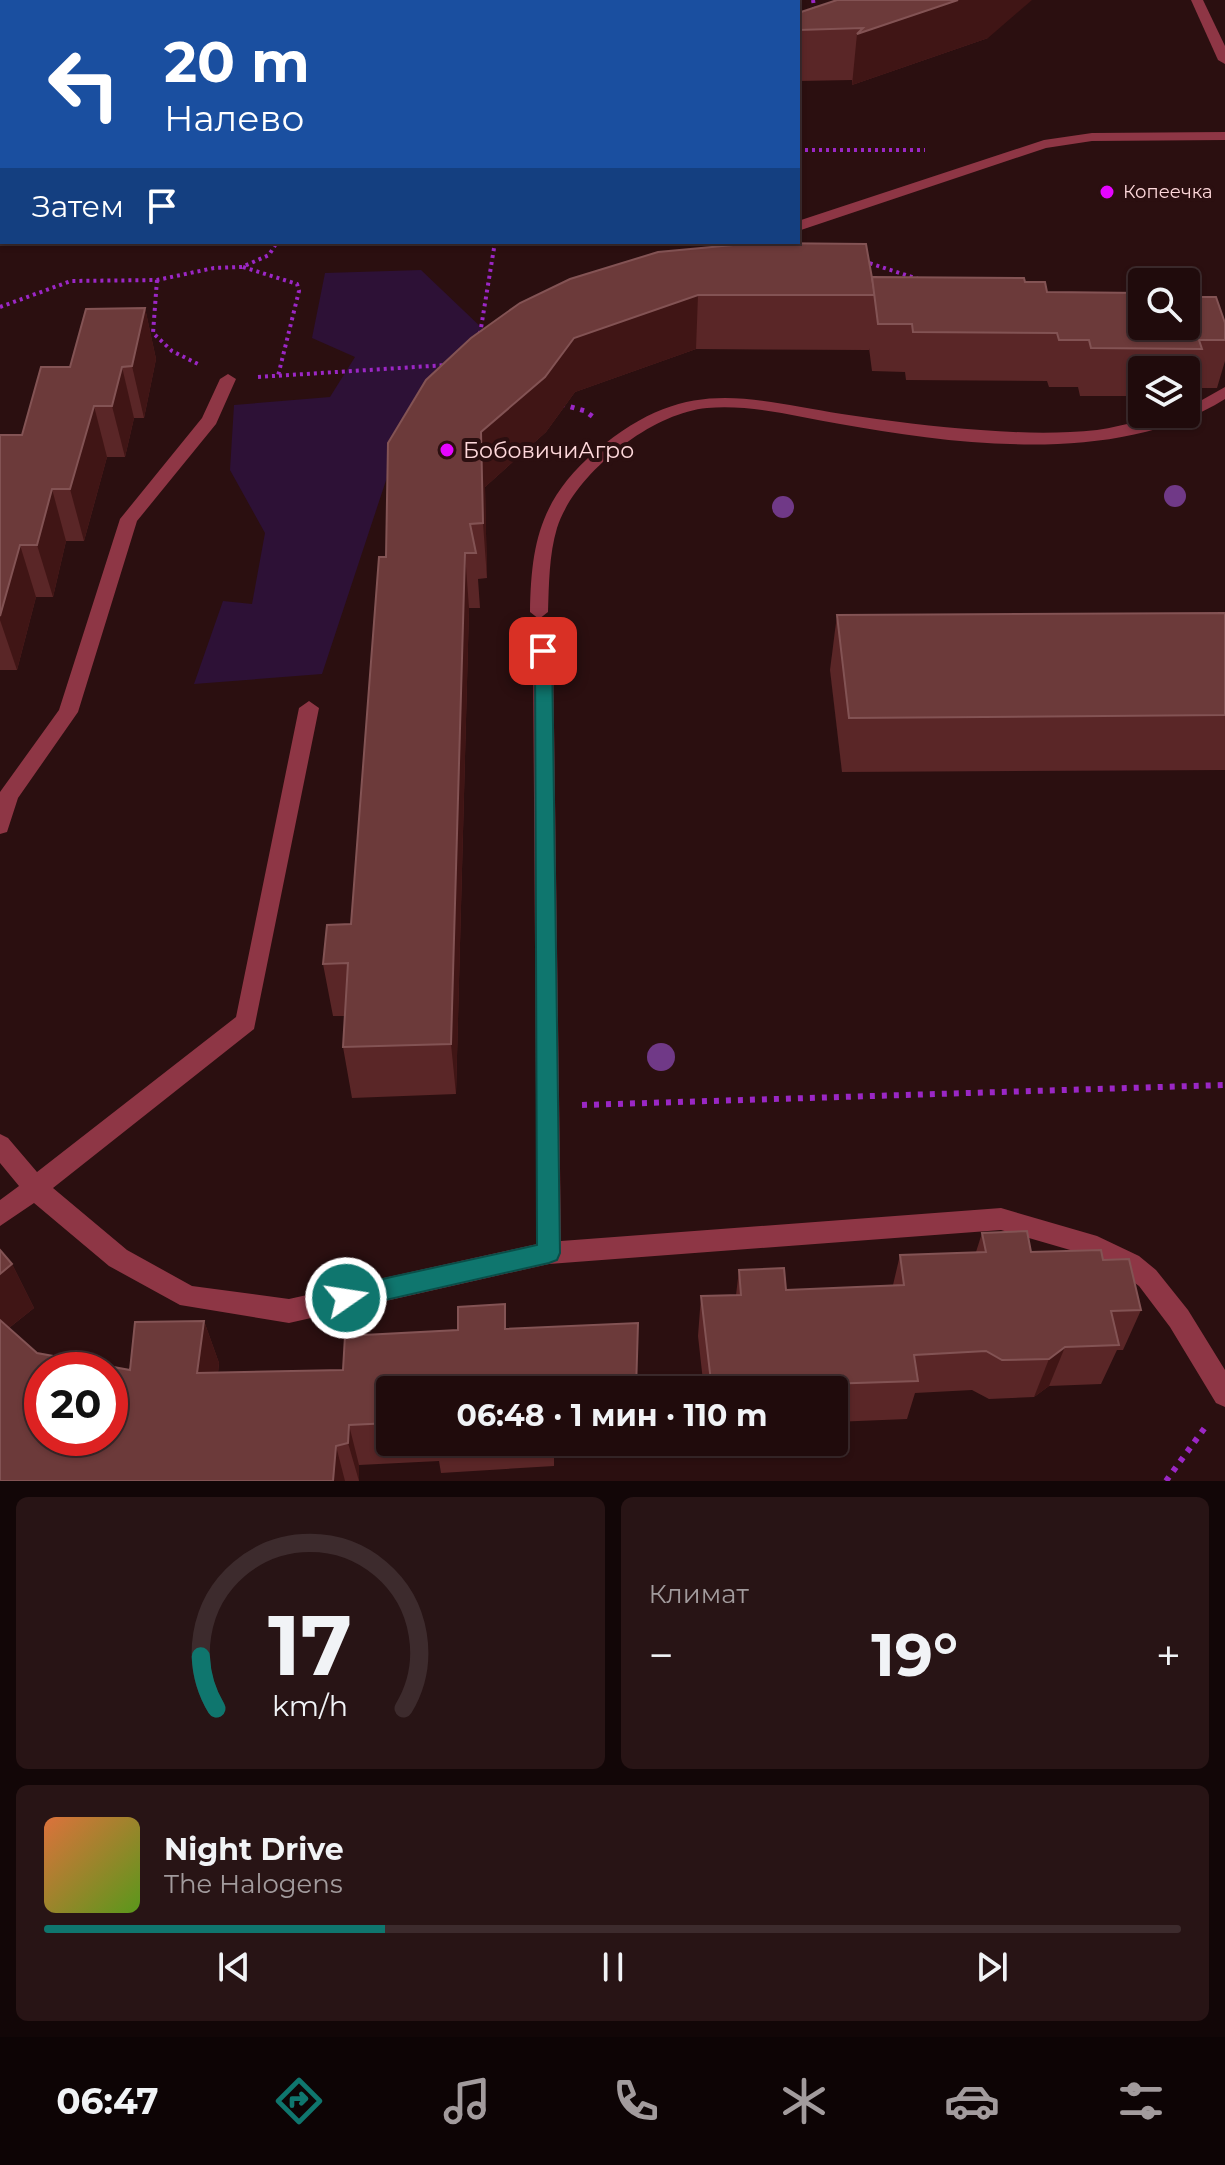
<!DOCTYPE html>
<html lang="ru">
<head>
<meta charset="utf-8">
<style>
	body { margin:0; font-family:Montserrat,sans-serif; background:#281415; color:#f1f3f6; height:100vh; display:flex; flex-direction:column; font-size:30px; white-space:nowrap }
	* { box-sizing:border-box; margin:0 }
	p { font-size:26px; color:#a29b9d }
	.icon { flex:none; width:44px; height:44px; fill:none; stroke:currentColor; stroke-width:2; stroke-linecap:round; stroke-linejoin:round }
	.map { position:relative; height:1481px; overflow:hidden }
	.sheet { display:flex; flex-direction:column; gap:16px; padding:16px; background:#120607; flex:1 }
	.sheet>* { flex:none }
	.top-card { position:absolute; left:0px; top:0px; width:800px; height:244px; box-shadow:0 2px 6px #0004,0 0 0 2px #3d2b2d; background:#1a4fa0; color:#fff; overflow:hidden }
	.controls { position:absolute; left:1128px; top:268px; display:grid; gap:16px }
	.controls a { display:grid; place-items:center; width:72px; height:72px; border-radius:8px; background:#200b0c; box-shadow:0 2px 6px #0004,0 0 0 2px #3d2b2d; font-size:40px }
	.speed { position:absolute; left:24px; top:1352px; display:flex; gap:16px; font-size:40px; font-weight:700; text-align:center }
	.speed>* { display:grid; place-content:center; width:104px; height:104px; border-radius:50%; background:#200b0c; box-shadow:0 2px 6px #0004,0 0 0 2px #3d2b2d; line-height:1 }
	.speed .limit { border:12px solid #d22; background:#fff; color:#111 }
	.pin { position:absolute; display:grid; place-items:center; width:68px; height:68px; color:#fff; margin:-34px; border-radius:16px; box-shadow:0 4px 12px #0006 }
	.me { position:absolute; width:88px; margin:-44px; rotate:77deg; stroke-linejoin:round; filter:drop-shadow(0 0 6px #0008) }
	.turn { display:flex; align-items:center; gap:28px; height:168px; padding:0 32px; font-size:36px }
	.turn .icon { width:104px; height:104px; stroke-width:2.5 }
	.turn b { display:block; font-size:56px; line-height:68px }
	.then { display:flex; align-items:center; height:76px; padding:0 32px; background:#0003; gap:16px; font-size:30px }
	.big { font-size:60px; font-weight:700; line-height:1.1 }
	.sheet .widget { flex:1; display:flex; flex-direction:column; justify-content:center; gap:12px; min-width:0; padding:0 28px; border-radius:12px; background:#281415 }
	.sheet .dial { align-items:center; gap:0 }
	.dial svg { height:208px; overflow:visible; fill:none; stroke:#3d2b2d; stroke-width:7; stroke-linecap:round; text-anchor:middle }
	.dial text { fill:#f1f3f6; stroke:none }
	.song { display:flex; align-items:center; gap:24px }
	.cover { width:96px; height:96px; border-radius:12px; background:linear-gradient(135deg,hsl(20 70% 55%),hsl(90 70% 35%)) }
	.played { height:8px; border-radius:4px; background:linear-gradient(90deg,#0f766e 30%,#3d2b2d 30%) }
	.keys { display:flex; justify-content:space-around; direction:ltr }
	.heat { display:flex; justify-content:space-between; align-items:center; font-size:44px; direction:ltr }
	.sheet .tiles { flex:1; display:grid; gap:16px; grid-template-columns:1fr 1fr }
	.widget:last-child { grid-column:span 2 }
	.trip { position:absolute; left:376px; top:1376px; width:472px; height:80px; border-radius:8px; background:#200b0c; box-shadow:0 2px 6px #0004,0 0 0 2px #3d2b2d; font-weight:700; line-height:80px; text-align:center }
	.tabs { display:flex; height:128px; justify-content:space-around; align-items:center; background:#0d0405; color:#a29b9d }
	.tabs .icon { width:56px; height:56px }
	.tabs .active { color:#0f766e }
	.tabs b { font-size:36px; color:#f1f3f6 }
	.map>svg:first-child { display:block }
	.green { fill:#2d1136 }
	.lines { fill:none; stroke-linecap:round; stroke-linejoin:round }
	.path-far2 { stroke:#9b27c5; stroke-width:4; stroke-dasharray:3 4; stroke-linecap:butt }
	.path-far1 { stroke:#9b27c5; stroke-width:5; stroke-dasharray:4 6; stroke-linecap:butt }
	.path { stroke:#9b27c5; stroke-width:6; stroke-dasharray:5 7; stroke-linecap:butt }
	.minor { fill:#8e3645; fill-rule:evenodd }
	.tree { fill:#703987 }
	.wall { fill:#5a2627 }
	.shaded-wall { fill:#401515 }
	.building { fill:#6c3a3a; stroke:#835354; stroke-width:2; fill-rule:evenodd }
	.route { fill:#0f766e; stroke:#0a4d48; stroke-width:2 }
	.poi-dot { fill:#e505ff; stroke:#2b0f10; stroke-width:3 }
	.labels { text-anchor:middle; dominant-baseline:central; stroke-width:8; stroke-linejoin:round; paint-order:stroke }
	.far-poi-label { font-size:18px; fill:#ffd9dc; stroke:#2b0f10; text-anchor:start }
	.poi-label { font-size:22px; fill:#ffd9dc; stroke:#2b0f10; text-anchor:start }
</style>
</head>
<body>
<div class="map">
<svg width="1225" height="1481" viewBox="0 0 1225 1481">
	<rect width="100%" height="100%" fill="#2b0f10"/>
	<polygon class="green" points="421,270 505,350 399,441 322,674 194,684 223,601 252,604 265,533 230,470 234,405 330,397 355,357 312,338 325,273"/>
	<g class="lines">
		<g class="path-far2">
			<polyline points="813,0 815,12"/>
			<polyline points="798,150 925,150"/>
			<polyline points="863,261 918,279"/>
			<polyline points="243,267 297,284 299,291 278,376"/>
			<polyline points="157,280 153,333 172,351 200,365"/>
			<polyline points="0,307 71,281 157,280 214,268 242,267 269,255 277,242"/>
			<polyline points="480,334 495,242"/>
			<polyline points="258,377 447,365"/>
		</g>
		<polyline class="path-far1" points="561,404 585,411 596,419"/>
		<g class="path">
			<polyline points="582,1105 1225,1085"/>
			<polyline points="1166,1481 1206,1426"/>
		</g>
		<g class="minor">
			<polygon points="501,0 515,0 516,2 502,2"/>
			<polygon points="1191,0 1203,0 1225,46 1225,64 1218,60"/>
			<polygon points="1225,132 1225,140 1092,141 1046,148 798,231 798,221 1044,140 1092,133"/>
			<polygon points="228,374 236,379 216,424 137,521 78,712 18,798 7,832 0,834 0,792 59,710 120,519 202,418 220,379"/>
			<path d="M1225 387V399C1118 466 958 445 840 424 796 417 752 404 707 408 651 413 574 474 557 528 549 555 549 584 548 612L539 619 530 612C531 542 541 498 596 451 684 377 740 397 842 414 888 421 935 427 981 430 1019 433 1059 434 1097 430 1126 426 1158 414 1186 414V409Z"/>
			<polygon points="543,644 553,651 561,1241 1001,1208 1097,1236 1139,1256 1156,1270 1188,1310 1225,1370 1225,1407 1216,1403 1170,1327 1139,1286 1121,1273 1084,1254 1001,1230 549,1264 289,1323 180,1305 109,1266 34,1203 0,1226 0,1200 19,1186 0,1163 0,1134 8,1138 37,1172 236,1017 299,708 309,701 319,708 254,1029 53,1188 127,1250 192,1286 289,1299 537,1244 533,651"/>
		</g>
	</g>
	<g class="tree">
		<circle cx="1175" cy="496" r="11"/>
		<circle cx="783" cy="507" r="11"/>
		<circle cx="661" cy="1057" r="14"/>
	</g>
	<g class="wall">
		<polygon points="798,13 988,38 852,85 852,80 798,81"/>
		<rect x="0" y="95" width="2" height="95"/>
		<polygon points="872,277 1025,282 1047,292 1198,297 1225,323 1225,361 1217,388 1191,388 1189,396 1186,396 1186,370 1142,370 1142,396 1080,396 1078,387 1049,387 1047,381 906,380 905,372 872,371 869,348 869,350 696,349 575,392 546,432 485,487 487,578 478,579 480,608 469,608 456,1094 352,1098 343,1047 345,1016 333,1016 323,964 351,924 386,557 520,303"/>
		<polygon points="145,308 156,359 144,418 134,418 125,457 107,457 84,541 66,541 53,597 36,597 17,670 0,670 0,435 22,435 70,367"/>
		<polygon points="1225,613 1225,770 842,772 830,670 837,615"/>
		<polygon points="982,1233 1031,1252 1103,1260 1141,1310 1123,1350 1117,1350 1101,1384 1049,1386 1034,1397 989,1399 972,1390 915,1393 907,1419 834,1422 834,1390 704,1390 698,1336 701,1296 736,1295 739,1270 786,1290 893,1285 900,1255 976,1252"/>
		<polygon points="12,1264 34,1308 9,1328 37,1353 130,1370 204,1321 219,1363 218,1373 343,1370 458,1330 505,1304 390,1390 390,1442 635,1442 635,1450 554,1454 554,1466 441,1473 439,1461 359,1465 359,1481 0,1481"/>
	</g>
	<g class="shaded-wall">
		<polygon points="354,0 370,0 369,2 353,2"/>
		<polygon points="958,0 1032,0 988,38 852,85 857,34"/>
		<polygon points="698,295 696,349 575,392 546,432 485,487 487,578 483,523 481,432 574,338"/>
		<polygon points="145,308 156,359 144,418 132,366"/>
		<polygon points="122,367 134,418 125,457 112,406"/>
		<polygon points="94,406 107,457 84,541 70,489"/>
		<polygon points="52,489 66,541 53,597 37,545"/>
		<polygon points="20,545 36,597 17,670 0,620 0,616"/>
		<polygon points="465,553 469,608 456,1094 451,1044"/>
		<polygon points="12,1264 34,1308 0,1335 0,1274"/>
		<polygon points="204,1321 219,1363 213,1414 197,1373"/>
		<polygon points="1065,1347 1049,1386 1034,1397 1049,1359"/>
		<polygon points="349,1425 359,1465 359,1481 348,1443"/>
		<polygon points="336,1446 345,1481 333,1481"/>
	</g>
	<g class="building">
		<polygon points="269,0 354,0 353,2 269,2"/>
		<polygon points="837,0 958,0 857,34 863,28 798,30 798,13"/>
		<rect x="0" y="95" width="2" height="41"/>
		<polygon points="755,243 866,244 875,295 698,295 574,338 545,377 481,432 483,523 470,524 476,553 465,553 451,1044 343,1047 348,963 323,964 327,925 351,924 379,557 386,557 388,443 426,380 471,338 520,303 570,279 658,252"/>
		<polygon points="872,277 1024,278 1025,282 1045,282 1047,292 1142,293 1142,326 1186,326 1186,293 1197,293 1198,297 1216,297 1225,323 1225,340 1199,340 1202,349 1091,348 1089,340 1059,340 1057,333 913,332 912,324 878,324"/>
		<polygon points="145,308 132,366 122,367 112,406 94,406 70,489 52,489 37,545 20,545 0,616 0,435 22,435 41,367 70,367 86,309"/>
		<polygon points="1225,613 1225,715 849,718 837,615"/>
		<polygon points="1027,1231 1031,1252 1101,1250 1103,1260 1129,1259 1141,1310 1111,1311 1119,1345 1065,1347 1049,1359 1002,1360 986,1351 914,1355 918,1381 794,1385 789,1390 750,1390 748,1388 712,1390 701,1296 741,1295 739,1270 784,1268 786,1290 904,1285 900,1255 986,1252 982,1233"/>
		<polygon points="0,1250 12,1264 0,1274"/>
		<path d="M505 1304V1329L638 1323 636 1390H390V1423L349 1425 348 1443 336 1446 333 1481H0V1320L37 1353 130 1370 135 1322 204 1321 197 1373 343 1370 345 1336 458 1330V1307ZM42 1370H110V1438H42Z"/>
	</g>
	<polygon class="route" points="543,645 552,651 560,1253 557,1260 549,1263 346,1309 338,1306 335,1298 338,1291 346,1287 537,1245 535,651"/>
	<g class="poi-dot">
		<circle cx="1107" cy="192" r="8"/>
		<circle cx="447" cy="450" r="8"/>
	</g>
	<g class="labels">
		<g class="far-poi-label">
			<text x="1123" y="192">Копеечка</text>
		</g>
		<g class="poi-label">
			<text x="463" y="450">БобовичиАгро</text>
		</g>
	</g>
</svg>
<div class="controls">
<a><svg class="icon" aria-label="search" viewBox="0 0 24 24"><circle cx="10" cy="10" r="6"/><path d="M15 15l6 6"/></svg></a>
<a><svg class="icon" aria-label="layers" viewBox="0 0 24 24"><path d="M12 4l9 5-9 5-9-5zM3 14l9 5 9-5"/></svg></a>
</div>
<div class="speed"><div class="limit">20</div></div>
<div class="pin" style="left:543px;top:651px;background:#d93025"><svg class="icon" aria-label="arrive" viewBox="0 0 24 24"><path d="M6 21V4h12l-3 4 3 4H6"/></svg></div>
<svg class="me" style="left:346px;top:1298px" viewBox="-20 -20 40 40"><circle r="17" fill="#0f766e" stroke="#fff" stroke-width="3"/><path d="M0-11L8 9 0 5-8 9z" fill="#fff"/></svg>
<div class="trip">06:48 · 1 мин · 110 m</div>
<div class="top-card">
<div class="turn"><svg class="icon" aria-label="left" viewBox="0 0 24 24"><path d="M17 20v-9H6M10 6l-5 5 5 5"/></svg><div><b>20 m</b>Налево</div></div>
<div class="then">Затем<svg class="icon" aria-label="arrive" viewBox="0 0 24 24"><path d="M6 21V4h12l-3 4 3 4H6"/></svg></div>
</div>
</div>
<section class="sheet">
<div class="tiles">
<div class="widget dial"><svg viewBox="0 0 100 80">
<path d="M14 69A42 42 0 1 1 86 69"/>
<path d="M14 69A42 42 0 0 1 8 49" stroke="#0f766e"/>
<text x="50" y="56" font-size="32" font-weight="700">17</text>
<text x="50" y="72" font-size="11">km/h</text>
</svg></div>
<div class="widget"><p>Климат</p>
<div class="heat"><a>−</a><b class="big">19°</b><a>+</a></div>
</div>
<div class="widget">
<div class="song"><i class="cover"></i><div><b>Night Drive</b><p>The Halogens</p></div></div>
<div class="played"></div>
<div class="keys"><svg class="icon" aria-label="previous" viewBox="0 0 24 24"><path d="M18 5L8 12l10 7zM5 5v14"/></svg><svg class="icon" aria-label="pause" viewBox="0 0 24 24"><path d="M8 5v14M16 5v14"/></svg><svg class="icon" aria-label="next" viewBox="0 0 24 24"><path d="M6 5l10 7-10 7zM19 5v14"/></svg></div>
</div>
</div>
</section>
<nav class="tabs">
<b>06:47</b>
<svg class="icon active" aria-label="directions" viewBox="0 0 24 24"><path d="M12 3l9 9-9 9-9-9zM9 14v-3h6M13 9l2 2-2 2"/></svg>
<svg class="icon" aria-label="music" viewBox="0 0 24 24"><path d="M9 18V5l10-2v13"/><circle cx="6" cy="18" r="3"/><circle cx="16" cy="16" r="3"/></svg>
<svg class="icon" aria-label="phone" viewBox="0 0 24 24"><path d="M5 4h4l2 5-3 2q2 4 5 5l2-3 5 2v4C11 20 4 13 5 4z"/></svg>
<svg class="icon" aria-label="climate" viewBox="0 0 24 24"><path d="M12 3v18M4 7l16 10M4 17L20 7"/></svg>
<svg class="icon" aria-label="car" viewBox="0 0 24 24"><path d="M5 17H2v-5l4-1 3-4h7l3 4 3 1v5h-3M9 17h6M6 11h13"/><circle cx="7" cy="17" r="2"/><circle cx="17" cy="17" r="2"/></svg>
<svg class="icon" aria-label="filters" viewBox="0 0 24 24"><path d="M4 7h16M4 17h16"/><circle cx="9" cy="7" r="2"/><circle cx="15" cy="17" r="2"/></svg>
</nav>
</body>
</html>
